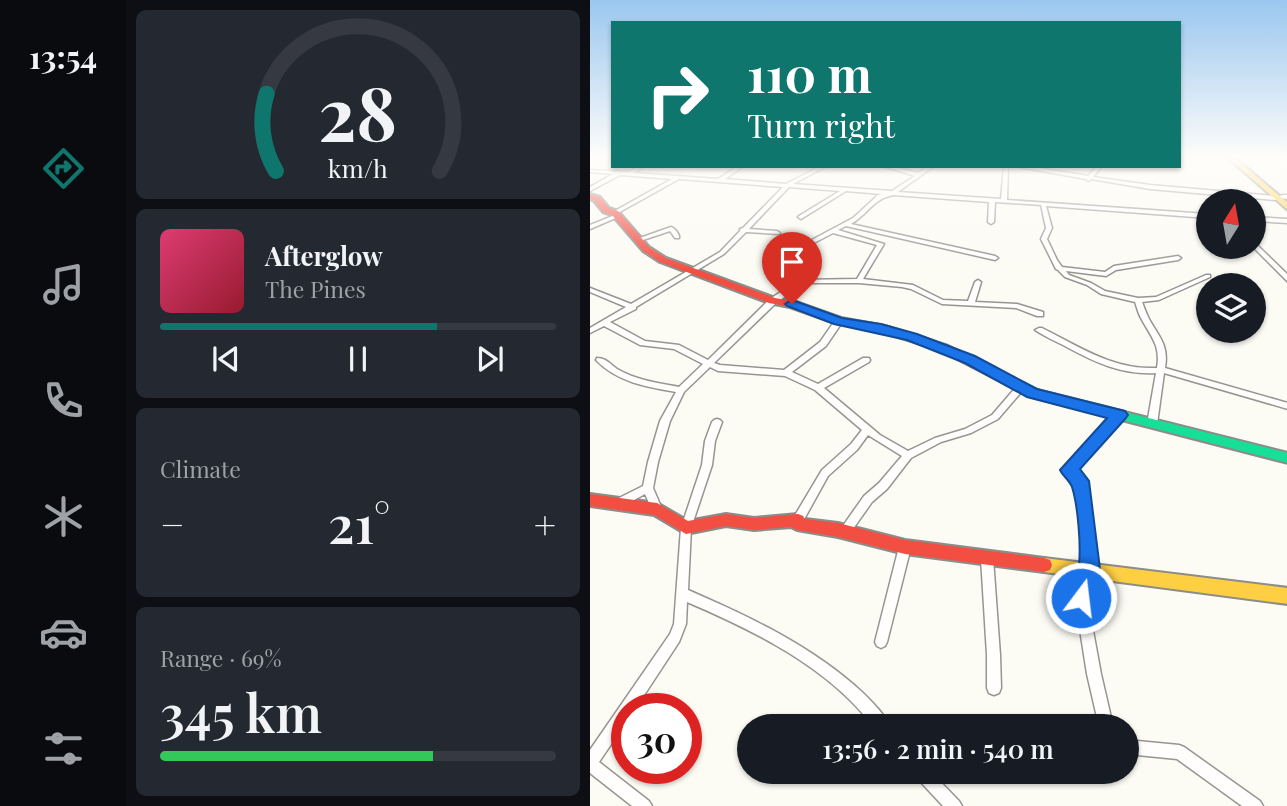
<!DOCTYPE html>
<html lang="en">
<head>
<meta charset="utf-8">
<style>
	body { margin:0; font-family:"Playfair Display",serif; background:#242831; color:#f1f3f6; height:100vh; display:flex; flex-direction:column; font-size:26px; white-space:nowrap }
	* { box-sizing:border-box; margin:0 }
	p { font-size:23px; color:#9ea1a6 }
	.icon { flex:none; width:38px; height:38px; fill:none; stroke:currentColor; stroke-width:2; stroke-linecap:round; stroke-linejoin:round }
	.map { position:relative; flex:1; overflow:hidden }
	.sheet { display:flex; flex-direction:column; gap:10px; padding:10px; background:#0d0f14; width:464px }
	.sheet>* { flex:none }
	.banner { position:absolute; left:21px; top:21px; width:570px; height:147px; border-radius:0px; box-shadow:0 2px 5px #0004; background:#0f766e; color:#fff; overflow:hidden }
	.needle { width:46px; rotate:11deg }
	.buttons { position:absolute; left:606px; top:189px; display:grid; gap:14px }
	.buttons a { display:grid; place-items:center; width:70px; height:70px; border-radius:50%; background:#171b24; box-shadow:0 2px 5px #0004; font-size:35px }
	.speed { position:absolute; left:21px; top:693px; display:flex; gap:14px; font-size:35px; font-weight:700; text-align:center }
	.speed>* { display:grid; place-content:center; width:91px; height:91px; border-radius:50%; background:#171b24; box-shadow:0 2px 5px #0004; line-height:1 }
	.speed .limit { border:10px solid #d22; background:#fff; color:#111 }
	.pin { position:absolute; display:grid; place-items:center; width:60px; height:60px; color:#fff; margin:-72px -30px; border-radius:50% 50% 50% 0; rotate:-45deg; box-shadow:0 0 7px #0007 }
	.pin .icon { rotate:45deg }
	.me { position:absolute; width:77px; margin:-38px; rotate:15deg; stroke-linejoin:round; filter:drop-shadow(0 0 5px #0008) }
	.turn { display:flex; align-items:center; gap:24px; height:147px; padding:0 21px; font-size:32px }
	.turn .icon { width:91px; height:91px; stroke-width:2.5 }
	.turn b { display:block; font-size:49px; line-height:60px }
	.big { font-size:52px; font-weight:600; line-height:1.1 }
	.sheet .card { flex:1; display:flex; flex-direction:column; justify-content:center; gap:10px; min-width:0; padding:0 24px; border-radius:10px; background:#242831 }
	.sheet .dial { align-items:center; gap:0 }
	.dial svg { height:182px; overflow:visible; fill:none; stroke:#363941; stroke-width:7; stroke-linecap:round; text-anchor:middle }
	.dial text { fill:#f1f3f6; stroke:none }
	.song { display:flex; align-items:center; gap:21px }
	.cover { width:84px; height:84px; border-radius:10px; background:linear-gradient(135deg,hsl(340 70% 55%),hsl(350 70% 35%)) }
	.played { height:7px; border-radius:4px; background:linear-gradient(90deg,#0f766e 70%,#363941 70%) }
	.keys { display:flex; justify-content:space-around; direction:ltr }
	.heat { display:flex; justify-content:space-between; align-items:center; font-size:38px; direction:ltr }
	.charge { height:10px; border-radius:5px; background:linear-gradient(90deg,#34c759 69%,#363941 0) }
	.trip { position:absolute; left:147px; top:714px; width:402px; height:70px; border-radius:35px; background:#171b24; box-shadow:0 2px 5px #0004; font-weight:600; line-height:70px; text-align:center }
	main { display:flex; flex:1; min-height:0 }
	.tabs { display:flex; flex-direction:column; width:126px; justify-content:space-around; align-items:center; background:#090b0e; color:#9ea1a6 }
	.tabs .icon { width:49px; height:49px }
	.tabs .current { color:#0f766e }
	.tabs b { font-size:32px; color:#f1f3f6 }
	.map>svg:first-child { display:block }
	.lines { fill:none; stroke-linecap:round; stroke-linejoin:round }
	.street-casing { stroke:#969592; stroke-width:3 }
	.fast-casing { stroke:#8c8c89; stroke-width:4 }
	.slow-casing { stroke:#8c8c89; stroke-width:4 }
	.jam-casing { stroke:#8c8c89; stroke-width:4 }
	.street { fill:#fffefd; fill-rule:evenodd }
	.fast { fill:#16e098; fill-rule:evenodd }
	.slow { fill:#ffcf43; fill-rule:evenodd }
	.jam { fill:#f24e42; fill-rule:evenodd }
	.route { fill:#1a73e8; stroke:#114b97; stroke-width:2 }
</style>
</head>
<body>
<main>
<nav class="tabs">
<b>13:54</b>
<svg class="icon current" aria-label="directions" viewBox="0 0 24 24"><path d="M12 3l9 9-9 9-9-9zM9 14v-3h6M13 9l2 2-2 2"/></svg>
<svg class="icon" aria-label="music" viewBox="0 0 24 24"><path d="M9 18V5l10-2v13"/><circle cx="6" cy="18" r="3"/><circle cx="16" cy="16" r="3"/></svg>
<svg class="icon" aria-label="phone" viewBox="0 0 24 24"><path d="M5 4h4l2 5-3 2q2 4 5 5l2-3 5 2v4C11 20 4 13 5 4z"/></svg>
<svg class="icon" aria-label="climate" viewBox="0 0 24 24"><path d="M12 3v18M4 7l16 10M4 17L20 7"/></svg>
<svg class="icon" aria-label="car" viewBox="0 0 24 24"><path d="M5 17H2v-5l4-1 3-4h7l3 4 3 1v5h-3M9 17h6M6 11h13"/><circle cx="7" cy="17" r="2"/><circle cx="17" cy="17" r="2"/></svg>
<svg class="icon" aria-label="filters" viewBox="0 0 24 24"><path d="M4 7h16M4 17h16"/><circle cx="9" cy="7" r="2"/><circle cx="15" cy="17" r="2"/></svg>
</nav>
<section class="sheet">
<div class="card dial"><svg viewBox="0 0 100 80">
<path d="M14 69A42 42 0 1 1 86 69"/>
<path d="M14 69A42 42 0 0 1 10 35" stroke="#0f766e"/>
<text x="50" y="56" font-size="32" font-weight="700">28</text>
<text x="50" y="72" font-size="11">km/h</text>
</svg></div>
<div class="card">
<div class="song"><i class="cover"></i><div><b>Afterglow</b><p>The Pines</p></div></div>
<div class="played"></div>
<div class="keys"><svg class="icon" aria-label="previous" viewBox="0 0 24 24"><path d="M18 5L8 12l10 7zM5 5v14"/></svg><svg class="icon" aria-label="pause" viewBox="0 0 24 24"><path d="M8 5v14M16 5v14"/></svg><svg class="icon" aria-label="next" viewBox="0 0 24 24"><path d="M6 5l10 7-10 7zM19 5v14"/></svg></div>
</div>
<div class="card"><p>Climate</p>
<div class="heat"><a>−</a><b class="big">21°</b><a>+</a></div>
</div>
<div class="card"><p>Range · 69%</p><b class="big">345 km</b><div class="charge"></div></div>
</section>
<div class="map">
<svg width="698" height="806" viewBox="0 0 698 806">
	<rect width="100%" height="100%" fill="#fcfbf4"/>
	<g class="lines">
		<defs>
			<g id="street">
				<path d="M49 166H55L44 173 128 179 148 166H154L135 179 196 184 231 166H237L203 184 302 191 325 176 293 166H301L328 173 338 166H344L308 192 411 199 414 166H418L417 200 618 214V218L456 206 462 228 457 239 467 260 472 267 515 272 524 266 588 256 591 258 588 260 526 270 516 276 476 271 479 275 501 283 515 291 548 298 566 297 616 275H620V277L569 300 552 302C554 307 556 313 559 319 569 337 579 345 575 368L698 403V409L574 373 567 424 565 426H559L557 424 566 373C532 375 504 362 475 346 465 341 454 336 445 330L449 328H452C490 347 523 370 567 368 571 345 561 337 551 318 548 313 547 307 545 302L511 294 497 285 475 277 468 270 466 269 451 239 456 228 451 205 405 202 404 222 401 224 398 222 399 202 303 195C283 199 278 214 261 224L405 256 408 258 405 260 256 226 248 230 294 244 273 279 323 285 353 300 378 301 385 282 388 280 391 282 385 302 427 304 453 312V316H447L426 308 352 304 321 289 312 287 269 283H213L186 303 124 363 130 365 194 370 230 342 246 319H249L253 321 236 346 202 372 228 384 273 358H279L280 360 279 362 234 388 290 435 318 451 345 438 375 429 402 415 427 386H433L434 388 433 390 408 419 381 433 351 442 321 458 297 489 282 502 258 536 254 538 250 536 249 533 250 530 274 496 289 483 312 456 278 435 267 450 238 476 212 523 208 525 204 523 203 520 204 517 232 470 261 444 272 430 225 390 195 376 128 371 120 367 94 392 80 421 68 462 63 488 72 509 71 512 67 513 63 512 55 494 33 506 29 507 25 506 24 503 25 500 53 486 58 462 70 421 86 392C57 387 27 382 6 360L7 358C16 358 20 364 27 369 46 380 68 383 89 387L113 364 84 349 50 345 14 326 0 333V328L36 307 0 292V288L41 304 130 252 150 231V229L153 228 193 187 89 179 26 214 29 216 28 217 0 229V225L25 215 22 213 23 212 82 179 30 175 0 191V187L23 174 0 172V170L39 172ZM199 187 250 191 209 216 208 217 211 219 256 191 292 194 288 195 263 218 216 243 198 260 199 261H203L220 245 243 233 287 245 267 279 209 280 180 299 118 360 89 345 55 341 20 322 46 309V307L134 254 156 232 189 234 190 233 187 231 159 229Z"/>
				<polygon points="423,166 436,166 498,176 507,166 512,166 503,177 560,185 686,196 689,198 686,200 560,189 501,179 498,181 496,179"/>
				<polygon points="692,195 698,195 698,199 690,198 690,196"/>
				<polygon points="663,217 698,219 698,223 663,221"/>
				<path d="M81 227C85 228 90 235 89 238H85L80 231 50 241 47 239Z"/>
				<polygon points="663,241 698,275 698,282 663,247"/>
				<polygon points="529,412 533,415 532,417 485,470 495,481 499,501 506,569 496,585 497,598 511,674 523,726 509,726 497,674 485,598 484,584 494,568 489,501 485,483 474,470 526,413"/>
				<path d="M127 419 130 420 132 422 125 441 122 465 101 528 98 590C160 617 222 646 272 692 282 702 294 713 299 726H283C238 667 165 631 97 602L96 624 89 642 45 709H37V721L9 762 59 801 62 806H42L0 773V750L80 634 84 624 91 528 112 465 115 441 122 422 124 420Z"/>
				<polygon points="315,542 319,544 321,547 297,642 295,646 291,648 287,646 285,642 309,547 311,544"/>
				<polygon points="397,553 401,554 403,558 410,655 411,688 409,693 404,695 399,693 397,688 397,655 391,558 393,554"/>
				<polygon points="537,740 589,745 594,747 670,801 673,806 652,806 587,759 537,754"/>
				<polygon points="324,772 341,772 369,801 372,806 353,806 326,777"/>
			</g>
			<polygon id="fast" points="385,359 447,390 698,453 698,463 439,396 381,366 379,363"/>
			<g id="slow">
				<polygon points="638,158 645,158 698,203 698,210"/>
				<polygon points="454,558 698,588 698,604 454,572 448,570 446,565 448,560"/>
			</g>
			<g id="jam">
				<polygon points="0,194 10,197 19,208 28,211 59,247 76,258 185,298 206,302 251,318 295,326 358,346 391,363 385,367 381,366 350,350 289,331 245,323 200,307 179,303 70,262 53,251 22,215 13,212 4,201 0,199"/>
				<polygon points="0,494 67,503 98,521 136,514 164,518 208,514 213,516 215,519 248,523 315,540 454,558 460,560 462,565 460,570 454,572 315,554 248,537 207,530 201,527 164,530 136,526 96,534 64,515 0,506"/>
			</g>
		</defs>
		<use href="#street" class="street-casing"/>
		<use href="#fast" class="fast-casing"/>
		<use href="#slow" class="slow-casing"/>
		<use href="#jam" class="jam-casing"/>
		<use href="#street" class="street"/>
		<use href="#fast" class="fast"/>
		<use href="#slow" class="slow"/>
		<use href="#jam" class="jam"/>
	</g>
	<linearGradient id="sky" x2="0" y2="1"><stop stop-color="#9ac7ef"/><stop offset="0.58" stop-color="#fefdfa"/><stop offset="1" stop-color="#fefdfa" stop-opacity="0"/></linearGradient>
	<rect width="698" height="271" fill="url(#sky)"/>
	<path class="route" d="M202 300 252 318 291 324 327 334 385 356 447 389 535 411 538 415 535 419 490 469 499 481 510 569 501 586 502 598 499 606 491 609 483 606C474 584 488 582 489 565 491 545 488 506 482 487 480 481 473 476 470 470L517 418 437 397 375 363 317 340 244 324 197 306 195 304Z"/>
</svg>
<div class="buttons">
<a><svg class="needle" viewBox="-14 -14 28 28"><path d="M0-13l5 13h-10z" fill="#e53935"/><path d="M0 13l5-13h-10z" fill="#9ea1a6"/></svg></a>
<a><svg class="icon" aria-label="layers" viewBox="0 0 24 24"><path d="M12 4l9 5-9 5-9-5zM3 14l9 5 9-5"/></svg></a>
</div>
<div class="speed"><div class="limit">30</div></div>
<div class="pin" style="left:202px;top:304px;background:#d93025"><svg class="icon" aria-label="arrive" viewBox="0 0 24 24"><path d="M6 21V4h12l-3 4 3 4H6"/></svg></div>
<svg class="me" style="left:491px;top:598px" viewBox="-20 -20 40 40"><circle r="17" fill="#1a73e8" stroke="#fff" stroke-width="3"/><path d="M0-11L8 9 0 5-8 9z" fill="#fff"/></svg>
<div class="trip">13:56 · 2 min · 540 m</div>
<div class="banner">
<div class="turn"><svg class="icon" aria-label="right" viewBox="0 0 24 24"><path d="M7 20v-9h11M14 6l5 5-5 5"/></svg><div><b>110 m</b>Turn right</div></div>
</div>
</div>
</main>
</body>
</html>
